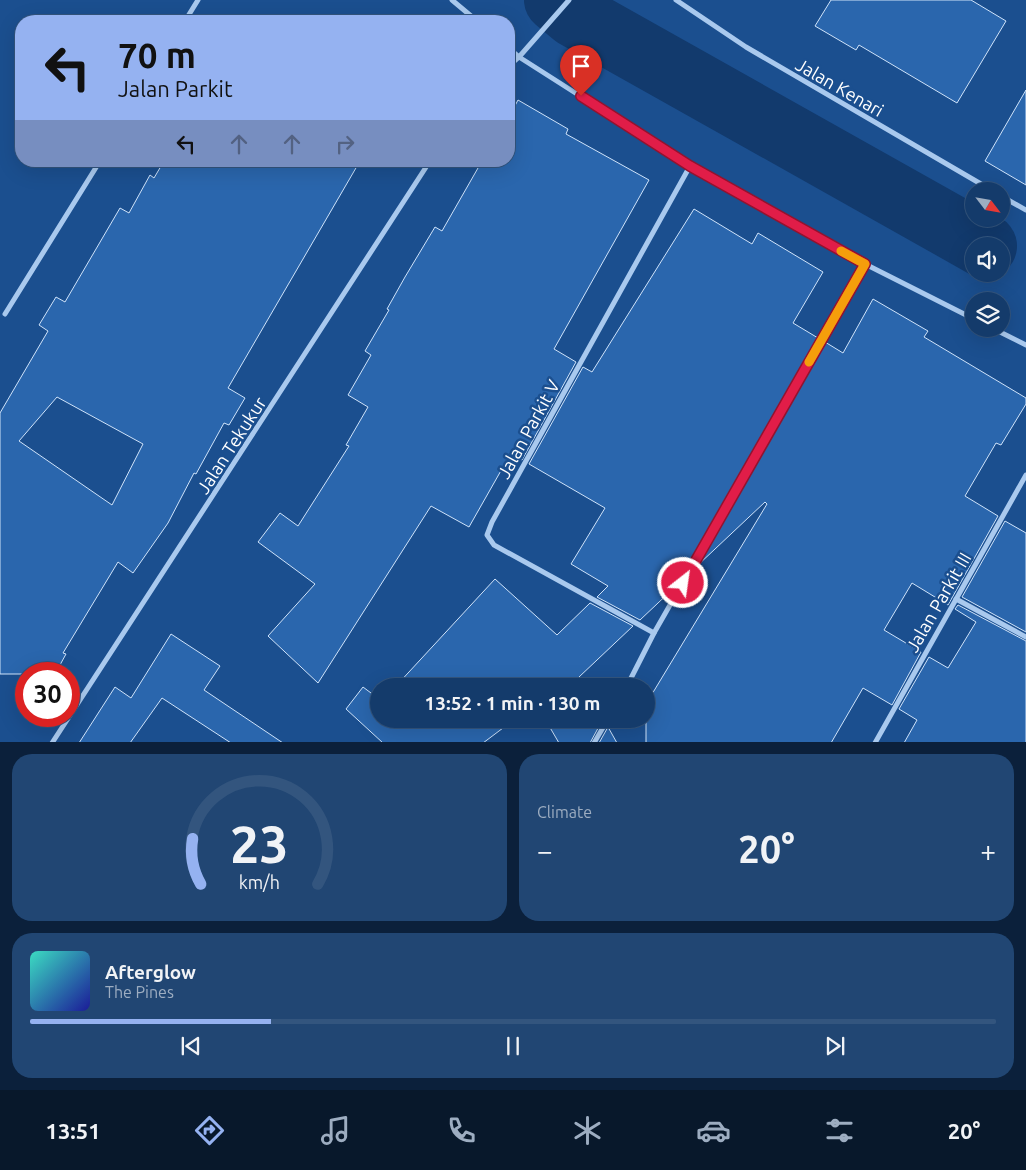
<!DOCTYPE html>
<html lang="en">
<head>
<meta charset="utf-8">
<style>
	body { margin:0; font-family:Ubuntu,sans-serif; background:#214673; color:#f1f3f6; height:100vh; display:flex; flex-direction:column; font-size:19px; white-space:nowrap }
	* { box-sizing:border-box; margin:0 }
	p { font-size:16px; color:#9dadc1 }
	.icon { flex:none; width:28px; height:28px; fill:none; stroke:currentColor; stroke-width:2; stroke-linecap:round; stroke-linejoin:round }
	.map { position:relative; height:742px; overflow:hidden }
	.side { display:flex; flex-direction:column; gap:12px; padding:12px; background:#0b203b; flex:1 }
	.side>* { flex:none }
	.guide { position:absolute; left:15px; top:15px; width:500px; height:152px; border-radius:20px; box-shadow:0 5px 20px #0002,0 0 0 1px #33557e; background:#95b2f1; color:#111; overflow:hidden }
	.needle { width:32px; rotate:121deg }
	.controls { position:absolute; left:965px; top:182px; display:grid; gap:10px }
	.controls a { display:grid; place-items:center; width:45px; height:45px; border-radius:50%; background:#143b6b; box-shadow:0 5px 20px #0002,0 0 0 1px #33557e; font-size:25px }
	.speed { position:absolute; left:15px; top:662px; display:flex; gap:10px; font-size:25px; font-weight:700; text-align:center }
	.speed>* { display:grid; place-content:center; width:65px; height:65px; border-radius:50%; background:#143b6b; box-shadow:0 5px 20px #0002,0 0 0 1px #33557e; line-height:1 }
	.speed .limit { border:8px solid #d22; background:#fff; color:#111 }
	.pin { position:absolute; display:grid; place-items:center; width:42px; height:42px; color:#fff; margin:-51px -21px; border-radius:50% 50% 50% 0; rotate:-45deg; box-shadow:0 0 5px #0007 }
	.pin .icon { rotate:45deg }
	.me { position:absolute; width:55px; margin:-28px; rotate:30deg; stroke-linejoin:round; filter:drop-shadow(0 0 4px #0008) }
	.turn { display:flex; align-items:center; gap:18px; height:105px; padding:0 20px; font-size:22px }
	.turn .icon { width:65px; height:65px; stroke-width:2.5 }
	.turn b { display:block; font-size:35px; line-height:42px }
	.lanes { display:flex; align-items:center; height:48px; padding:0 20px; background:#0003; justify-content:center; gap:25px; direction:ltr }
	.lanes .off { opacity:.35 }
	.big { font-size:38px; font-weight:600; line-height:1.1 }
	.side .tile { flex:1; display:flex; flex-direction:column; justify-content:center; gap:8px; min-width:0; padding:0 18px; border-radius:20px; background:#214673 }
	.side .dial { align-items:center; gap:0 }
	.dial svg { height:130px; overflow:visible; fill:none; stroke:#33557e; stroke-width:7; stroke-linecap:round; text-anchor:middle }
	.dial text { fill:#f1f3f6; stroke:none }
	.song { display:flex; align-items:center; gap:15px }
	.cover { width:60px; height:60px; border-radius:8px; background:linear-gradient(135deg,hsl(170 70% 55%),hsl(240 70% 35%)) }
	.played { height:5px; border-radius:2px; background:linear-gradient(90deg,#95b2f1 25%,#33557e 25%) }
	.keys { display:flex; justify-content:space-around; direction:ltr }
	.heat { display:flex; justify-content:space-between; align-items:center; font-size:28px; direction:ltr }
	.side .tiles { flex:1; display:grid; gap:12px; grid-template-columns:1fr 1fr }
	.tile:last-child { grid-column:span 2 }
	.trip { position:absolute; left:370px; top:678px; width:285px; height:50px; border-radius:25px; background:#143b6b; box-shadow:0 5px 20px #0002,0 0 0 1px #33557e; font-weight:600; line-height:50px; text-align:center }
	.menu { display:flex; height:80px; justify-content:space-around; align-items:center; background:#08182b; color:#9dadc1 }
	.menu .icon { width:35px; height:35px }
	.menu .active { color:#95b2f1 }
	.menu b { font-size:22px; color:#f1f3f6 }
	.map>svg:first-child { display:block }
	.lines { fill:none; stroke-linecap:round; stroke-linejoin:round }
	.river { stroke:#123a6d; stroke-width:64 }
	.building { fill:#2a66ad; stroke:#cfe3fa; fill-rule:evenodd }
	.street { stroke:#a9c9ee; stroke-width:5 }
	.route-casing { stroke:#92132f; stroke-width:12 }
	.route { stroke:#e11d48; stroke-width:9 }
	.slow { stroke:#f59e0b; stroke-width:9 }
	.labels { text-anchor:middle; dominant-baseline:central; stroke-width:5; stroke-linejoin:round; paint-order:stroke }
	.street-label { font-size:18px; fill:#fff; stroke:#1b4f8f }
</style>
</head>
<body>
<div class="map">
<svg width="1026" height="743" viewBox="0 0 1026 743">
	<rect width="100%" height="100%" fill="#1b4f8f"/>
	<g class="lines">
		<polyline class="river" points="556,0 574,15 985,246"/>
	</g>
	<g class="building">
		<polygon points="831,0 971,0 1006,21 957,103 859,45 856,50 815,26"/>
		<polygon points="1026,90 1026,185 985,161"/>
		<polygon points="518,100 568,129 566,134 649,180 554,349 576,362 522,460 511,453 469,527 431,506 318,683 268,636 315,584 258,542 280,513 298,526 349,446 346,445 368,407 348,395 371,355 365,351 389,310 387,309 405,277 435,227 442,231 482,161 509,161 509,117"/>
		<path d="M164 161H360L228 388 245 398 229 425 224 423 196 474 194 473 168 523 133 573 118 562 63 653 66 654 55 674H0V413L48 331 39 325 56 297 65 302 120 208 129 213 150 175 154 178ZM57 397 143 444 112 505 19 441Z"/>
		<polygon points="694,209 752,244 758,233 823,272 793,323 818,338 676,586 640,620 597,597 608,586 571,564 605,508 529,464 583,367 592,372"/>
		<polygon points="873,299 928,331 924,337 1026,398 1026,404 1001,445 996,443 965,496 998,516 948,605 912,583 884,630 921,652 892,705 863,688 831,743 646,743 646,704 767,504 765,502 698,565 825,342 843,353"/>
		<polygon points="1005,521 1026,533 1026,632 962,597"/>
		<polygon points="495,579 557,635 590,603 633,626 579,677 585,686 396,686"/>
		<polygon points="958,605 1026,641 1026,743 904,743 917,720 899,709 929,657 948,668 976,622 955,609"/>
		<polygon points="171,634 220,666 204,690 283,743 231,743 162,698 130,743 79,743 115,687 131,698"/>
		<polygon points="363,687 379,699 379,719 515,719 483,743 383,743 346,709"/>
		<polygon points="545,719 603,719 590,743 559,743"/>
		<polygon points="608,727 617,743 599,743"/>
	</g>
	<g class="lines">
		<g class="street">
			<polyline points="452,0 477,21"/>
			<polyline points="676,0 746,47 993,191"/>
			<polyline points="185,21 198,0"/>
			<polyline points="509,48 519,57 690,166 865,264 974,319"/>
			<polyline points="509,66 519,57 569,0"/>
			<polyline points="1001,196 1026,210"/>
			<polyline points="5,314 100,161"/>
			<polyline points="994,329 1026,345"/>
			<polyline points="956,599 1026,637"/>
			<polyline points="654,633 494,545 487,535 492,522 690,166"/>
			<polyline points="627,686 654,633 865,264"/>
			<polyline points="52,743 430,161"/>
			<polyline points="594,743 608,719"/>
			<polyline points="875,743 1026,475"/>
		</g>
	</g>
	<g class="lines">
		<defs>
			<polyline id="route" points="581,96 690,166 865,264 683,583"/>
		</defs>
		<use href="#route" class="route-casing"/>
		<use href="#route" class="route"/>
		<polyline class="slow" points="809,362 865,264 841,251"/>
	</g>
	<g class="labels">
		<g class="street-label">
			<text transform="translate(840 87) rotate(30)">Jalan Kenari</text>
			<text transform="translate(528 429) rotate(-61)">Jalan Parkit V</text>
			<text transform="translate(231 445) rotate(-57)">Jalan Tekukur</text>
			<text transform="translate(938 602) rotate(-60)">Jalan Parkit III</text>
		</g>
	</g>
</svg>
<div class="controls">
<a><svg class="needle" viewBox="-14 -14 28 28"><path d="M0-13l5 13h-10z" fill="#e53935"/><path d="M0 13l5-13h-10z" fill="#9dadc1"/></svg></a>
<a><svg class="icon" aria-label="sound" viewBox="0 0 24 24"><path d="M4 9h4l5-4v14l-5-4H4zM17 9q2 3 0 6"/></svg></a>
<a><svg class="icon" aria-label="layers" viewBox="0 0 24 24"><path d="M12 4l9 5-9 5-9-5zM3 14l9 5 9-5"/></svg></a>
</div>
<div class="speed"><div class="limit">30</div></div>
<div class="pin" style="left:581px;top:96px;background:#d93025"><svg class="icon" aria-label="arrive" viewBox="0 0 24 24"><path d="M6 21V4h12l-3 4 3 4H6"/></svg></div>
<svg class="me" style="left:683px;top:583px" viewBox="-20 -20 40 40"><circle r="17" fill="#e11d48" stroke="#fff" stroke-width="3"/><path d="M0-11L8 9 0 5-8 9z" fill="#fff"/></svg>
<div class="trip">13:52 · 1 min · 130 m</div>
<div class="guide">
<div class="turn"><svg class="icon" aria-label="left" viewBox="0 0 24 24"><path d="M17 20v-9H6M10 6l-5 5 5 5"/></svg><div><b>70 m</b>Jalan Parkit</div></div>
<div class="lanes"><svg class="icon" aria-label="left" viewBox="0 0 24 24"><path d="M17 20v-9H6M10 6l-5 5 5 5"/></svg><svg class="icon off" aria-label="ahead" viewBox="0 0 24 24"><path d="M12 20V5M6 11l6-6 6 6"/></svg><svg class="icon off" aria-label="ahead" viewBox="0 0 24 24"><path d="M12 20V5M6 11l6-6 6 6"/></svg><svg class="icon off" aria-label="right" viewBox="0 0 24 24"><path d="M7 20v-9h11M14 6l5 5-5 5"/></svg></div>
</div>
</div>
<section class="side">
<div class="tiles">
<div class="tile dial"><svg viewBox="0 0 100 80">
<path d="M14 69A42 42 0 1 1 86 69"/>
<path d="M14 69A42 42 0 0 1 9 41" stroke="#95b2f1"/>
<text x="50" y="56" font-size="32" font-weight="700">23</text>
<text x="50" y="72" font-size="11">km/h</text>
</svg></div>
<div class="tile"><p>Climate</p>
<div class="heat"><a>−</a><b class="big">20°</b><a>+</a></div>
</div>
<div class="tile">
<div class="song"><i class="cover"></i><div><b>Afterglow</b><p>The Pines</p></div></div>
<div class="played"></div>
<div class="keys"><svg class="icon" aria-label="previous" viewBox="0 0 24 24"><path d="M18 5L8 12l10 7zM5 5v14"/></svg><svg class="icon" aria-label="pause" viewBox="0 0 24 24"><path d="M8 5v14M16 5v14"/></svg><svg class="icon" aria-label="next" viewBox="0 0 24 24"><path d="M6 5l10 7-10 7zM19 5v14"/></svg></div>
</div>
</div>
</section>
<nav class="menu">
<b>13:51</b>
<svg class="icon active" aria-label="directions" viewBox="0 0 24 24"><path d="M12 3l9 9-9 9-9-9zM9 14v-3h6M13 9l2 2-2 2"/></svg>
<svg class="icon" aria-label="music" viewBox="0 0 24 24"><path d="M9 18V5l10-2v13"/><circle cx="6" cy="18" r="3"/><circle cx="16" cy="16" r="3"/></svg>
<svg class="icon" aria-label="phone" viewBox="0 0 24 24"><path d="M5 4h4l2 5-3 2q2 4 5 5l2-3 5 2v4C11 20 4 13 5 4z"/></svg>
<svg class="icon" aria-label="climate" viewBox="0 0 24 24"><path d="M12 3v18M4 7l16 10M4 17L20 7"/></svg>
<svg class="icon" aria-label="car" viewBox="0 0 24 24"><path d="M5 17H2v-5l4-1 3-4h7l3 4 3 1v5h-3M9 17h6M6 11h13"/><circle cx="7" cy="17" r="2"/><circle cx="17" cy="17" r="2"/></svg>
<svg class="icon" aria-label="filters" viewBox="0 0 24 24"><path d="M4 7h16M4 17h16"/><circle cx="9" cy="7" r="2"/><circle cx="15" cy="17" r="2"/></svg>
<b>20°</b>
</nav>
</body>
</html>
